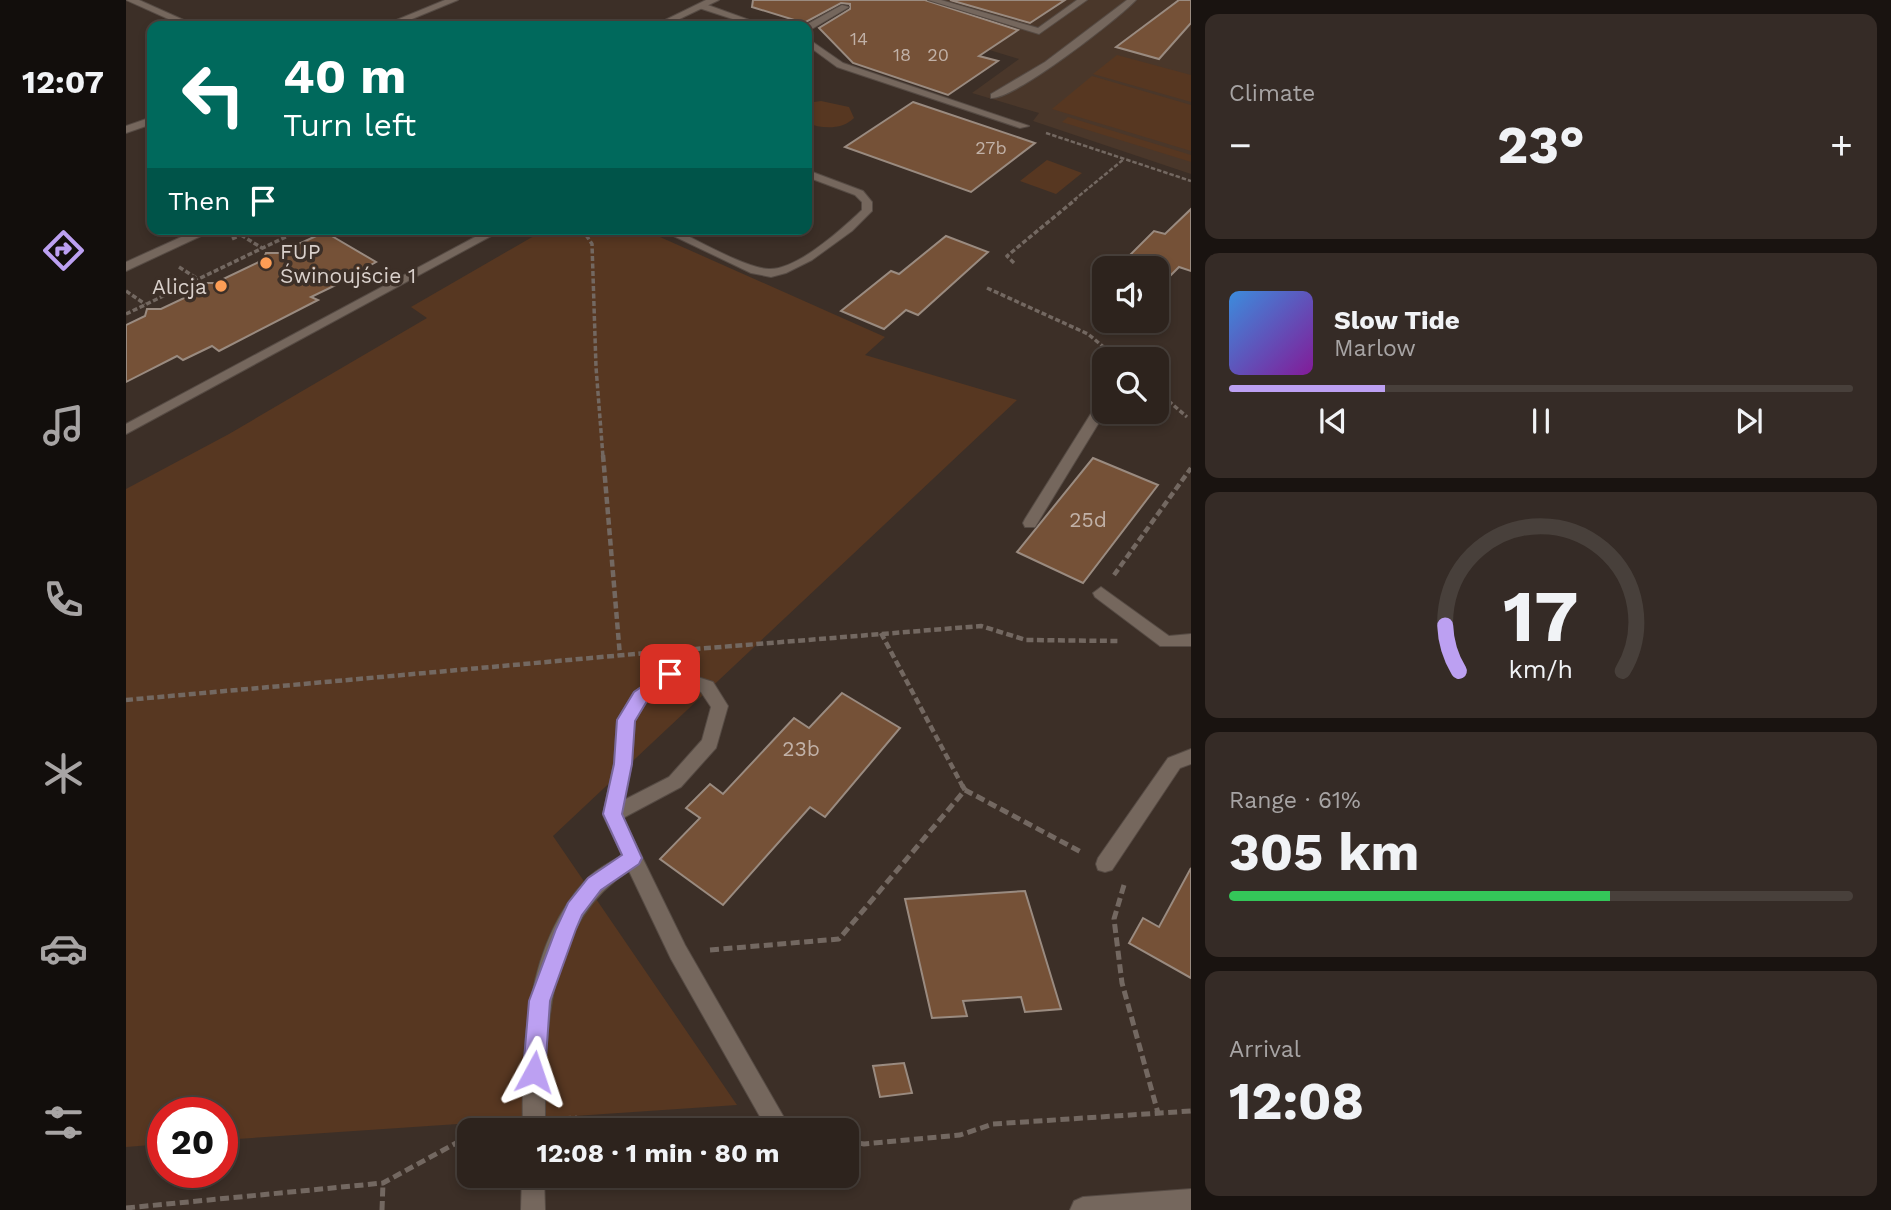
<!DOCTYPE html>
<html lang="en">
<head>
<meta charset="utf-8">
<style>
	body { margin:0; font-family:"Work Sans",sans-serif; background:#352b26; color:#f1f3f6; height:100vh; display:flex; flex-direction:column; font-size:26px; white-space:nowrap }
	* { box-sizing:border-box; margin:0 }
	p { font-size:23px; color:#a7a4a4 }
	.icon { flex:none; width:38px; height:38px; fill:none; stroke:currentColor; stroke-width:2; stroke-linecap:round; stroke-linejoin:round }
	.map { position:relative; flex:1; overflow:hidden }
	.side { display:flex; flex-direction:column; gap:14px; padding:14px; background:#191310; width:700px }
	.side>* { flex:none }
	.hud { position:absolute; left:21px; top:21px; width:665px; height:214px; border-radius:14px; box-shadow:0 4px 10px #0003,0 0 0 2px #48403b; background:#00695c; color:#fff; overflow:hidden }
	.controls { position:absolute; left:966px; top:256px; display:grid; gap:14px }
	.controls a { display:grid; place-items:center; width:77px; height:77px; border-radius:14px; background:#2d231d; box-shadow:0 4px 10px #0003,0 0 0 2px #48403b; font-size:35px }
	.speed { position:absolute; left:21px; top:1097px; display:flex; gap:14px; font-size:35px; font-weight:700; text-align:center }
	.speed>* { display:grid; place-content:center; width:91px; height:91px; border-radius:50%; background:#2d231d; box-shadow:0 4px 10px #0003,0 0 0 2px #48403b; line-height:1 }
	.speed .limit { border:10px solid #d22; background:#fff; color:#111 }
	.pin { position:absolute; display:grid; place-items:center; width:60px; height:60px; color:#fff; margin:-30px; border-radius:14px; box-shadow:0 4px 10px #0006 }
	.me { position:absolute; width:77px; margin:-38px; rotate:5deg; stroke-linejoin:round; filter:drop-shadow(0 0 5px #0008) }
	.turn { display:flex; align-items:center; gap:24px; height:147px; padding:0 21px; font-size:32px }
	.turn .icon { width:91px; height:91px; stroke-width:2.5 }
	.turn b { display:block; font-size:49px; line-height:60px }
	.then { display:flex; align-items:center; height:66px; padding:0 21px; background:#0003; gap:14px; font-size:26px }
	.big { font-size:52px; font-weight:700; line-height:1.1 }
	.side .tile { flex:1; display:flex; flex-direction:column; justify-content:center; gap:10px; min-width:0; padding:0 24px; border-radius:14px; background:#352b26 }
	.side .dial { align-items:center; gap:0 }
	.dial svg { height:182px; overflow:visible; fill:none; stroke:#48403b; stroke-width:7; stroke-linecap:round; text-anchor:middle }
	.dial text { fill:#f1f3f6; stroke:none }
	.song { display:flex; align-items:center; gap:21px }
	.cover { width:84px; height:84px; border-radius:10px; background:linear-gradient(135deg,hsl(210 70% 55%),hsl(290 70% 35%)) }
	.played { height:7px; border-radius:4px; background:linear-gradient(90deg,#bca0f2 25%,#48403b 25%) }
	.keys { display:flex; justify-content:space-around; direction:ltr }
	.heat { display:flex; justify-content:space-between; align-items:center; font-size:38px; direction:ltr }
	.charge { height:10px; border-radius:5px; background:linear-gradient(90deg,#34c759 61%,#48403b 0) }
	.trip { position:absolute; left:331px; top:1118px; width:402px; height:70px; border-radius:14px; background:#2d231d; box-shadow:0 4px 10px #0003,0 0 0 2px #48403b; font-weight:700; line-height:70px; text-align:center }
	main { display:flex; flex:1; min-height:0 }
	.tab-bar { display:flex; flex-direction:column; width:126px; justify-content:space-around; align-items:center; background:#120e0c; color:#a7a4a4 }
	.tab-bar .icon { width:49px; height:49px }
	.tab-bar .current { color:#bca0f2 }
	.tab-bar b { font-size:32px; color:#f1f3f6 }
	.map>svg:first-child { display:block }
	.built { fill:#4a372a }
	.green { fill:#573721 }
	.building { fill:#755137; stroke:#9a8b80; stroke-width:2 }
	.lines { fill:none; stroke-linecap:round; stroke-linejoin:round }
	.service-casing { stroke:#564b44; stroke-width:2 }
	.minor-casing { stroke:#564b44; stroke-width:2 }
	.tertiary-casing { stroke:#564b44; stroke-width:2 }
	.path-far3 { stroke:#736861; stroke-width:2.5; stroke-dasharray:4.5 2; stroke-linecap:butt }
	.path-far2 { stroke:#736861; stroke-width:3.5; stroke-dasharray:5 2.5; stroke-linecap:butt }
	.path-far1 { stroke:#736861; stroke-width:4.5; stroke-dasharray:7 3.5; stroke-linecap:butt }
	.path { stroke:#736861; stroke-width:5; stroke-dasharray:9 4.5; stroke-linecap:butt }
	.service { fill:#75675d; fill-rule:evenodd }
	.minor { fill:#75675d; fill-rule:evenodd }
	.tertiary { fill:#75675d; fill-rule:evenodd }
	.route { fill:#bca0f2; stroke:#7a689d; stroke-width:2 }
	.poi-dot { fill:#fd9d55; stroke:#3c2f27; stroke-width:2.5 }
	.labels { text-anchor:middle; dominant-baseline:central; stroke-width:7; stroke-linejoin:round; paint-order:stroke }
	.far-number-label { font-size:18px; fill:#c1b1a7 }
	.far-poi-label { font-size:21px; fill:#dad1cc; stroke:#3c2f27; text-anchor:start }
	.number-label { font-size:21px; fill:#c1b1a7 }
</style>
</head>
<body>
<main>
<nav class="tab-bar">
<b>12:07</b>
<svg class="icon current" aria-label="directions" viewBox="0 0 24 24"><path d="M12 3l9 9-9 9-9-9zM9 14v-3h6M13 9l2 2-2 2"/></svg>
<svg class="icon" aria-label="music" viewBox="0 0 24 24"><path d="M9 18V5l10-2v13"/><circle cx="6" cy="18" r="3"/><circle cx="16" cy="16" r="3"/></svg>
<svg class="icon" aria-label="phone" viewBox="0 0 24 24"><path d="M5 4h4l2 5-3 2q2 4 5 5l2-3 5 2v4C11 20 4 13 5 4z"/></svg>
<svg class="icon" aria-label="climate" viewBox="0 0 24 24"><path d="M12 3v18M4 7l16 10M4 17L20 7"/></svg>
<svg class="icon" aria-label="car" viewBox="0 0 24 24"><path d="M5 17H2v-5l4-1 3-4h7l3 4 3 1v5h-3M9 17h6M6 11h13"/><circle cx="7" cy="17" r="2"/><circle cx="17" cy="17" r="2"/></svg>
<svg class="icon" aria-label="filters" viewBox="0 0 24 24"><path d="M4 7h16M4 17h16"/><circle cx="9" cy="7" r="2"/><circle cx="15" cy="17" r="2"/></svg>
</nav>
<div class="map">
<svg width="1065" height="1210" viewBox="0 0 1065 1210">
	<rect width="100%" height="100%" fill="#3c2f27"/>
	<polygon class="built" points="771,0 1065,0 1065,174 907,121 913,113 846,93 893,59 746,14"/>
	<g class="green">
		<polygon points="991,55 1065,75 1065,102 967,74"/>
		<polygon points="966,76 1065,105 1065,151 926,109"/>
		<path d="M695 101 723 107 728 118C716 130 696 129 681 123V103Z"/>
		<polygon points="942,117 1065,155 1065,162 936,122"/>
		<polygon points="921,160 956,173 930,194 894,181"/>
		<polygon points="420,229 516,229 759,337 739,355 891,400 427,836 611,1105 96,1140 96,1113 37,1113 37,1144 0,1147 0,489 103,434 301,318 285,307"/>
	</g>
	<g class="building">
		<polygon points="627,0 799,0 892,30 853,56 872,61 822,95 727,63 693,28 724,9 724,4 715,3 678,23 626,7"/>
		<polygon points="824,0 939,0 904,23"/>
		<polygon points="1053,0 1065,0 1065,23 1033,59 990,47"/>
		<polygon points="787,102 909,143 845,192 719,147"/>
		<polygon points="1065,209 1065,271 1053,267 1031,289 1031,268 991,268 1028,231 1039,234"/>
		<polygon points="199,232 250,262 234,271 237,272 185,297 192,300 93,351 86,346 57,360 51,356 0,382 0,325 19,316 21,309 35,309 73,291 76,283 89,283 137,260 140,253 153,253"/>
		<polygon points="820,236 862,252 792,315 780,310 758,329 715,311 765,271 773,274"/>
		<polygon points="967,458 1032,485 957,583 891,552"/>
		<polygon points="716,693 774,728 699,817 684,807 597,905 534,859 574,818 560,808 584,784 597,794 668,718 683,728"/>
		<polygon points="1065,868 1065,978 1003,943 1017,918 1033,927"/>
		<polygon points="899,891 935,1009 899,1012 895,997 837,1001 841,1016 806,1018 779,899"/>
		<polygon points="778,1063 786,1093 754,1097 747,1066"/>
	</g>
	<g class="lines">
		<defs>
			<g id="service">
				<polygon points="802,0 815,0 912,28 951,0 961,0 913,34"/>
				<path d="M1001 0H1010C991 20 888 100 865 98V94L919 62Z"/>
				<polygon points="573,4 579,4 640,26 628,26 573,8"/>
				<polygon points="716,5 723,7 684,30 681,31 681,26 678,26"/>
				<polygon points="681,38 717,63 903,126 894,128 711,67 681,45"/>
				<path d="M681 170 737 191 746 202V211L726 231 686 260 660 273 645 277 625 273 533 229H548C569 239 623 270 644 269 672 269 716 229 736 210V202L729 195 681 177Z"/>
				<polygon points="364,229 378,229 0,434 0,424"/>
				<polygon points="978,400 980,411 909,527 899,527 897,523 899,519 971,404"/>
				<polygon points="975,587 1043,636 1065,634 1065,646 1034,646 969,597 967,593"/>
				<path d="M544 668 587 682 602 706 590 748 555 787 497 818 559 945 660 1121 657 1129H641L545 959 503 871C417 925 419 1039 419 1130H397C395 1047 400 944 460 880 470 869 484 863 496 855L477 815 488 763 491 720 508 692ZM546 681 575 692 585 707 576 740 543 777 498 800 506 763 509 721 520 702Z"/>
				<polygon points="1065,749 1065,764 1054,768 986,870 979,872 972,870 970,864 972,858 1042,758"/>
				<polygon points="396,1176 418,1176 419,1210 395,1210"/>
			</g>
			<g id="minor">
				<polygon points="0,0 13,0 71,26 58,26"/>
				<polygon points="319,0 332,0 269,26 256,26"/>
				<polygon points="580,0 593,0 539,26 527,26"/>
				<polygon points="26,117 26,124 0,133 0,126"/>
				<polygon points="73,229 90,229 0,271 0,262"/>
			</g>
			<polygon id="tertiary" points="1065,1189 1065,1210 944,1210 948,1201 957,1197"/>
		</defs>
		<use href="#service" class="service-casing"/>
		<use href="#minor" class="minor-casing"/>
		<use href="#tertiary" class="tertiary-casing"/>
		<g class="path-far3">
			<polyline points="920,133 1065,181"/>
			<polyline points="948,200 998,159"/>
		</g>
		<g class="path-far2">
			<polyline points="456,229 466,244 470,367 477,457"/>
			<polyline points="115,235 136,248"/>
			<polyline points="106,239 127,229"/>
			<polyline points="888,263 881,256 950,199"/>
			<polyline points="53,267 72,279"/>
			<polyline points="861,288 962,334 992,359"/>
			<polyline points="0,291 19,304"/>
			<polyline points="0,314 176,229"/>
			<polyline points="1031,391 1061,417"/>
		</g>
		<g class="path-far1">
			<polyline points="477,455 494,656"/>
			<polyline points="988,575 1065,468"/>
			<polyline points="755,633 837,787"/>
			<polyline points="557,650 855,626 900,640 993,641"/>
			<polyline points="0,700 531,652"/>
		</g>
		<g class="path">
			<polyline points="836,785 839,790"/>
			<polyline points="998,885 988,919 996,983 1032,1113"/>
			<polyline points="584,950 713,939 839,790 957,853"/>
			<polyline points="436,1119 450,1118 486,1130"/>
			<polyline points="352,1130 360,1126 379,1125"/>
			<polyline points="721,1141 738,1144 834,1135 867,1124 1065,1111"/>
			<polyline points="0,1208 257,1183 343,1136"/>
			<polyline points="256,1210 257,1183"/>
		</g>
		<use href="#service" class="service"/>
		<use href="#minor" class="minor"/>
		<use href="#tertiary" class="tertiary"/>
	</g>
	<polygon class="route" points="544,667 550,669 553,674 550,678 521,701 509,721 506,764 496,814 516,858 513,864 475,890 456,915 450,929 424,1001 419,1072 416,1080 408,1083 400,1080 397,1072 403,1001 430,929 442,903 462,878 496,855 477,814 488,764 491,720 508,692"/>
	<g class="poi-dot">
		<circle cx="140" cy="263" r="7"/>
		<circle cx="95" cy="286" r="7"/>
	</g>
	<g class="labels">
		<g class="far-number-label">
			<text x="733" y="38">14</text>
			<text x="776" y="54">18</text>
			<text x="812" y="54">20</text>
			<text x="865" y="147">27b</text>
		</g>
		<g class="far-poi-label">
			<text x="154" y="251">FUP<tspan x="154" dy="24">Świnoujście 1</tspan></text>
			<text x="81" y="286" text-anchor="end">Alicja</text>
		</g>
		<g class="number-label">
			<text x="962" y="519">25d</text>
			<text x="675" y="748">23b</text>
		</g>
	</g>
</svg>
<div class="controls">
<a><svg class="icon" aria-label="sound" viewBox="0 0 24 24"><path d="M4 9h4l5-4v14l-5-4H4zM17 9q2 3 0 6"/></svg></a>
<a><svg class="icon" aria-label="search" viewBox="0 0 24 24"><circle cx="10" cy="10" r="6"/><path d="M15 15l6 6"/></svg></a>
</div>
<div class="speed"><div class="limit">20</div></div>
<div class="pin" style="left:544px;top:674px;background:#d93025"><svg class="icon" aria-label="arrive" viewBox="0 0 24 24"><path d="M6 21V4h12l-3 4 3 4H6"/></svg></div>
<svg class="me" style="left:408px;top:1072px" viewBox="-20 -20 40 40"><path d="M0-17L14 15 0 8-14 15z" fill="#bca0f2" stroke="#fff" stroke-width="4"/></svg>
<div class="trip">12:08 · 1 min · 80 m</div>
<div class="hud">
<div class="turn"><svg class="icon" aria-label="left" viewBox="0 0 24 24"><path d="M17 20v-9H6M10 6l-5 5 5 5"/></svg><div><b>40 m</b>Turn left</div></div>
<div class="then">Then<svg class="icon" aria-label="arrive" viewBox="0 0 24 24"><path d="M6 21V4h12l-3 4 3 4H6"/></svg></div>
</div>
</div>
<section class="side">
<div class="tile"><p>Climate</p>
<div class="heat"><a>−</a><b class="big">23°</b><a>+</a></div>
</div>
<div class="tile">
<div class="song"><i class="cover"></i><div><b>Slow Tide</b><p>Marlow</p></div></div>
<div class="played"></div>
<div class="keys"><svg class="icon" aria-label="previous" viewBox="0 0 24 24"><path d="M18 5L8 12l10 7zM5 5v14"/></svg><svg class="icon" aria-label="pause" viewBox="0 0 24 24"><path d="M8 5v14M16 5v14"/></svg><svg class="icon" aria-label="next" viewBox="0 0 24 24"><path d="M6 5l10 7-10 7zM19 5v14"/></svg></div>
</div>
<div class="tile dial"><svg viewBox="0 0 100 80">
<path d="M14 69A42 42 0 1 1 86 69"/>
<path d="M14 69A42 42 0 0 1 8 49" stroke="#bca0f2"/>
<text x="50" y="56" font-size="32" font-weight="700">17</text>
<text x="50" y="72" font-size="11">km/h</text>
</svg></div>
<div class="tile"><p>Range · 61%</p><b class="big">305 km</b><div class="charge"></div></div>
<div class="tile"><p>Arrival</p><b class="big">12:08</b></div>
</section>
</main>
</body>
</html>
